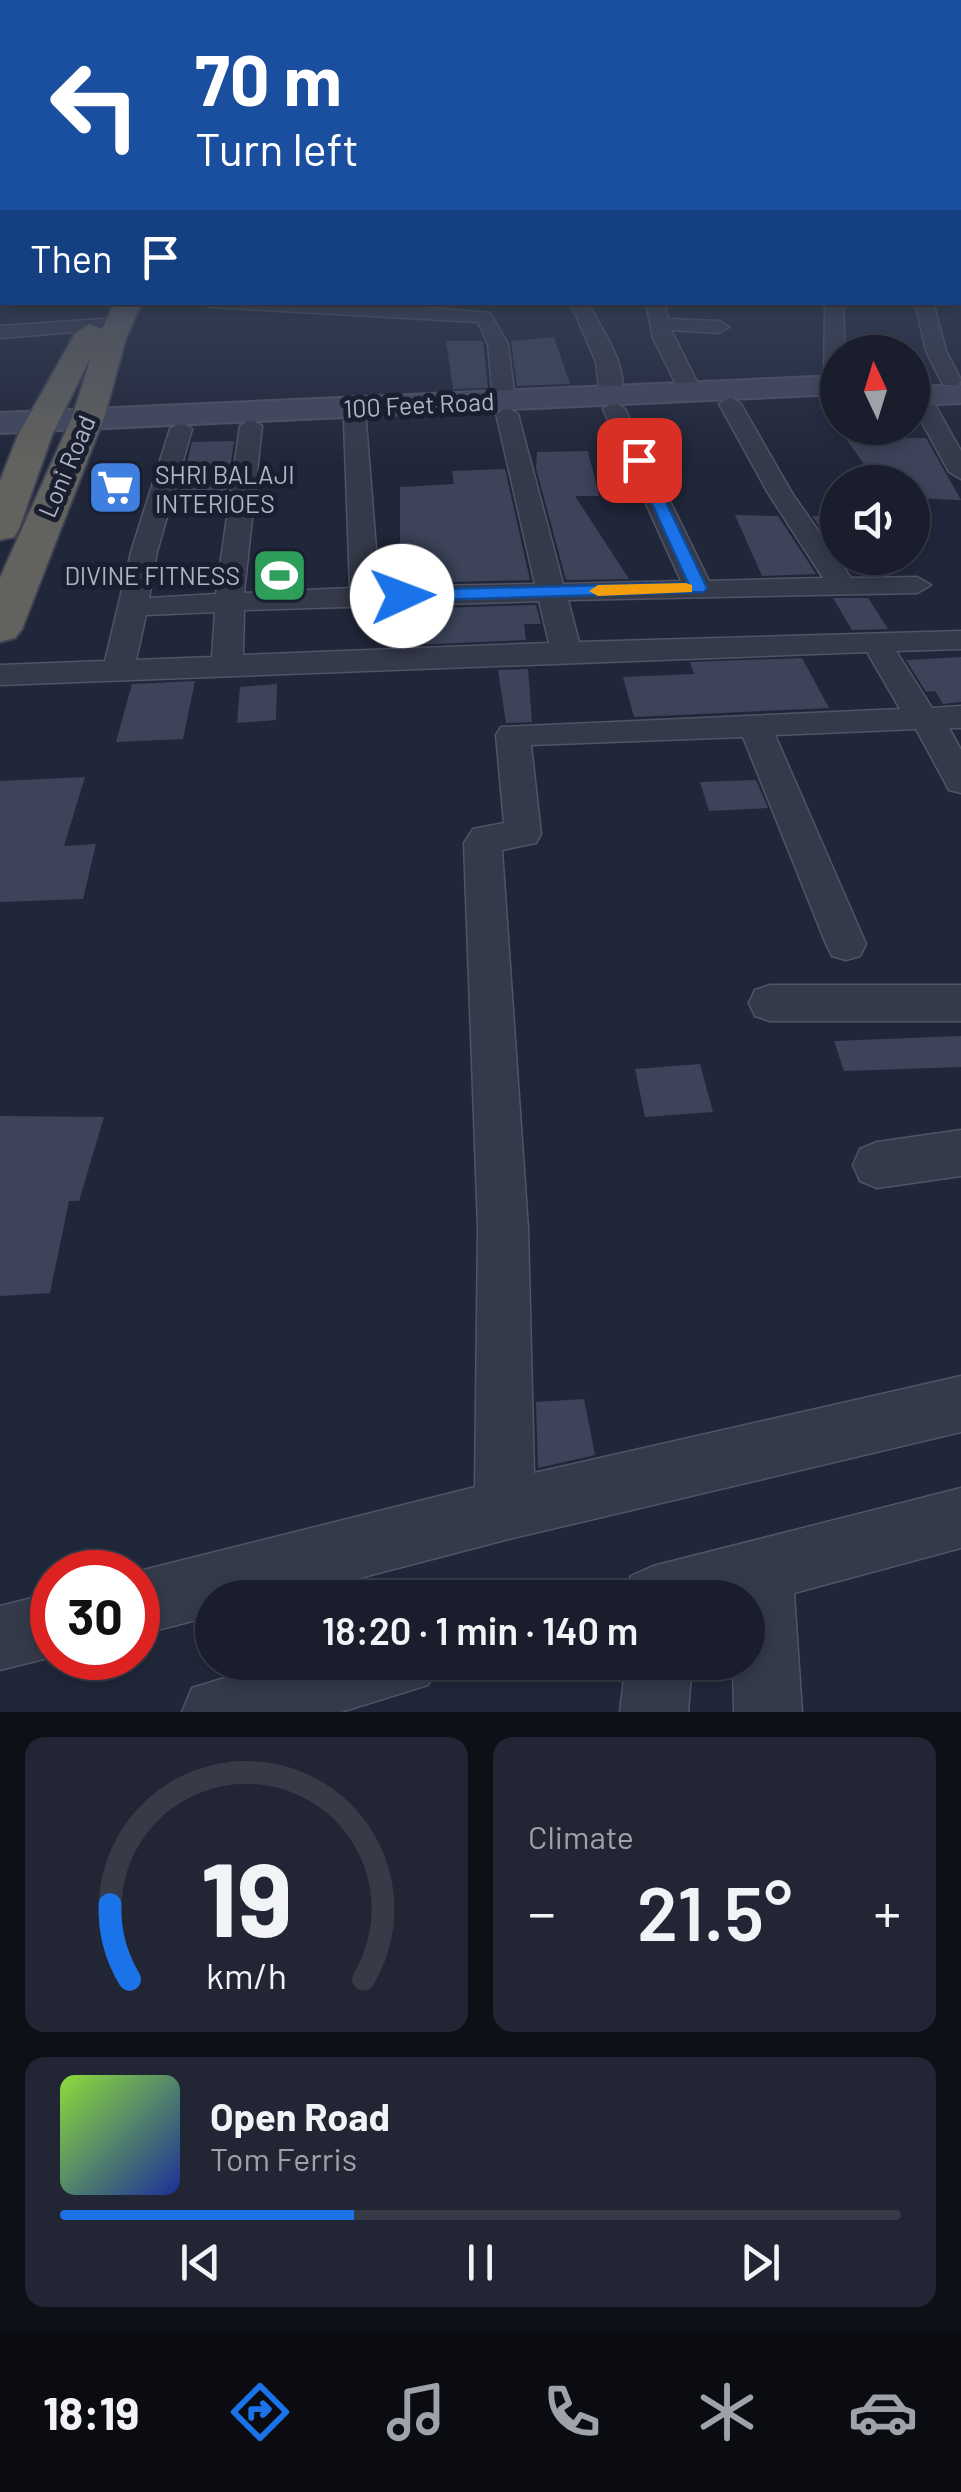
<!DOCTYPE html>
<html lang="en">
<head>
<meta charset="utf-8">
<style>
	body { margin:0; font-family:Barlow,sans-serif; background:#222634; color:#f1f3f6; height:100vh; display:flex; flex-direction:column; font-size:38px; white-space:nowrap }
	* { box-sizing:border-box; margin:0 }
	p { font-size:32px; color:#9fa2a9 }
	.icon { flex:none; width:55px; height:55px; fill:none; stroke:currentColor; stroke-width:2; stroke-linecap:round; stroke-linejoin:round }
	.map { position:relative; height:1712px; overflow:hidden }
	.drawer { display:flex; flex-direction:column; gap:25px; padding:25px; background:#0e1018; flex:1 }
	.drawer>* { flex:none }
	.top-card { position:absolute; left:0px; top:0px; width:962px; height:305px; box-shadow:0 5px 15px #0003,0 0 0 2px #373b48; background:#1a4fa0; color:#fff; overflow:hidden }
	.needle { width:65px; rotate:356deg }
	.tools { position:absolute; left:820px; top:335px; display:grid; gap:20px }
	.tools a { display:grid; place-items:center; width:110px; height:110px; border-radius:50%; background:#191d2c; box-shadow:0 5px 15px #0003,0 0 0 2px #373b48; font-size:50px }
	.speed { position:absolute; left:30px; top:1550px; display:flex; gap:20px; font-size:50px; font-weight:700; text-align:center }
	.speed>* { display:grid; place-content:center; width:130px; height:130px; border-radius:50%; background:#191d2c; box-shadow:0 5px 15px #0003,0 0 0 2px #373b48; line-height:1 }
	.speed .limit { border:15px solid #d22; background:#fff; color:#111 }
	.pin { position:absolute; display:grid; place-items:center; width:85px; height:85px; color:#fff; margin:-42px; border-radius:20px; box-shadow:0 5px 15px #0006 }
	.me { position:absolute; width:110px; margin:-55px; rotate:88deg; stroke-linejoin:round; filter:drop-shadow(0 0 8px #0008) }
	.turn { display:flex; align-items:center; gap:35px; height:210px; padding:0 30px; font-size:45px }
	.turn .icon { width:130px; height:130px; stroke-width:2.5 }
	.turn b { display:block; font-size:70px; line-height:85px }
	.then { display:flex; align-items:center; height:95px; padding:0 30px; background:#0003; gap:20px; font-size:38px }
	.big { font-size:75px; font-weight:600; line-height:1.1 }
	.drawer .widget { flex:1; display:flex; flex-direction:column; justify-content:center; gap:15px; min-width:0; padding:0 35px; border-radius:20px; background:#222634 }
	.drawer .dial { align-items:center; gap:0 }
	.dial svg { height:260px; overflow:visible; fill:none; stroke:#373b48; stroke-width:7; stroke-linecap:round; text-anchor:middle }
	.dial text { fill:#f1f3f6; stroke:none }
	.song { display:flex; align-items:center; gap:30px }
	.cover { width:120px; height:120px; border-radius:15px; background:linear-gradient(135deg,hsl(90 70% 55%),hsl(230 70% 35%)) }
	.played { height:10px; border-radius:5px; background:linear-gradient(90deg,#1a73e8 35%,#373b48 35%) }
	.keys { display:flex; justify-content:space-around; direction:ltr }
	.heat { display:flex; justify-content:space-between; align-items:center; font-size:55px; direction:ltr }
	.drawer .tiles { flex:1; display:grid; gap:25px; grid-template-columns:1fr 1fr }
	.widget:last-child { grid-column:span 2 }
	.trip { position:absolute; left:195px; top:1580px; width:570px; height:100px; border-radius:50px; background:#191d2c; box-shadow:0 5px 15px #0003,0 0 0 2px #373b48; font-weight:600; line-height:100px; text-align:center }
	.tabs { display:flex; height:160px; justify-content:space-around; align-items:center; background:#0a0c12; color:#9fa2a9 }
	.tabs .icon { width:70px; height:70px }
	.tabs .on { color:#1a73e8 }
	.tabs b { font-size:45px; color:#f1f3f6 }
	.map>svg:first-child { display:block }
	.building { fill:#3d445a }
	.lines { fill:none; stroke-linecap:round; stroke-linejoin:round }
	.minor-casing { stroke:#505465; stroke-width:3 }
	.secondary-casing { stroke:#505465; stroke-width:4 }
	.trunk-casing { stroke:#3d4152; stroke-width:4 }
	.minor { fill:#353a4a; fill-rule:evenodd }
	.secondary { fill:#43485e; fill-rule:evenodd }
	.trunk { fill:#62625e; fill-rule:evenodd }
	.route { fill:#1a73e8; stroke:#114b97; stroke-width:2.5 }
	.slow { fill:#f59e0b }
	.labels { text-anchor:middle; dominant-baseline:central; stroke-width:10; stroke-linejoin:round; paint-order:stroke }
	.far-street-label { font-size:25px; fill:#b0b4c7; stroke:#1a1f2f }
	.far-poi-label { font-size:25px; fill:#b0b4c7; stroke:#1a1f2f; text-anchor:start }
</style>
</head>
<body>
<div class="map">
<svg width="961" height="1712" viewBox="0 0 961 1712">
	<rect width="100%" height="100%" fill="#21273a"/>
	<g class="building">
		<polygon points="554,337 570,384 517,386 511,341"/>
		<polygon points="446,341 483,341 488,388 453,389"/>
		<polygon points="838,428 876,428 885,438 926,438 961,500 912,498 912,482 877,482"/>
		<polygon points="234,441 225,505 176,508 192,442"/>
		<polygon points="588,451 599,496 575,496 629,579 566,580 536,468 537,452"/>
		<polygon points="505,469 530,580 400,583 400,487 454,484 452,471"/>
		<polygon points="735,515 778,516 816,574 762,576"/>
		<polygon points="812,516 838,516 838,552"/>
		<polygon points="833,598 868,598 888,629 852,630"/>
		<polygon points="536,605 541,624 524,624 526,640 407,645 405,609"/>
		<polygon points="903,655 907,660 961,657 961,702 943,704 935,691 926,692"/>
		<polygon points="802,658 829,708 634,717 623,677 694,674 690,662"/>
		<polygon points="528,669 532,722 506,723 498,670"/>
		<polygon points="195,681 183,739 116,742 132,684"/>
		<polygon points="277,684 276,720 237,723 240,687"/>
		<polygon points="85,777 64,846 96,844 83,899 0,902 0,781"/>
		<polygon points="756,780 768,808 709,811 700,782"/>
		<polygon points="961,1036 961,1067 844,1071 834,1041"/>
		<polygon points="700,1064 713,1112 645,1117 635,1069"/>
		<polygon points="0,1116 104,1117 79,1201 69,1201 50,1293 0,1296"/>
		<polygon points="584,1399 595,1455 538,1468 536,1402"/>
	</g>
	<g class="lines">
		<defs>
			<g id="minor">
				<polygon points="2,228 2,240 0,241 0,229"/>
				<rect x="960" y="252" width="1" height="12"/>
				<polygon points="201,302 359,302 490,313 508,344 515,400 504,406 493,400 488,344 478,322 210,307"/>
				<path d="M570 302H588C601 330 633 370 619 401L611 402 600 396 596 362Z"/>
				<polygon points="646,302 664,302 668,319 719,321 729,327 719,333 671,330 702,392 699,397 683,397 680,392 653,338"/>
				<polygon points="825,302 843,302 845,352 838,352 835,391 824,385"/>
				<polygon points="915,302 933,302 946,351 961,380 958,385 944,385 941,381 926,351"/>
				<polygon points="117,318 124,320 124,328 0,338 0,326"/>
				<polygon points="919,390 930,396 961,451 961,479 949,472 912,404 912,391"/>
				<path d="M730 397 741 404 792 493 851 578 917 577 931 585 917 593 568 600 579 642 961 631V649L896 651 932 708 961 706V728H949L961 750V793L949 790 916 729 775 735 866 944 860 956 846 960 832 956 826 944 743 737 531 745 541 834 536 843 502 850 528 1228 534 1473 961 1376V1432L505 1540 283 1598H212V1616L138 1635 135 1572 475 1487 478 1228 464 843 473 829 504 823 496 735 501 727 900 709 867 652 0 685V665L105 661 131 552 170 429 181 422 192 429 157 552 149 598 216 594 240 426 251 419 262 426 244 593 350 588 344 421 355 414 366 421 379 587 535 584 496 414 507 407 518 414 563 584 681 581 603 409 614 402 625 409 709 581 823 578 768 493 719 404ZM539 601 549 643 243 655 244 610ZM215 612 212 657 136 660 146 615Z"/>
				<polygon points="770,985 961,985 961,1021 770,1021 755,1016 749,1003 755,990"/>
				<polygon points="961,1130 961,1176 877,1188 860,1181 853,1165 860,1149 877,1142"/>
				<polygon points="961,1488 961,1548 794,1593 802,1712 734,1712 733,1662 748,1662 748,1598 621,1598 631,1576 653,1566"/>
				<polygon points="52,1593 52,1657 0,1670 0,1606"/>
				<polygon points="277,1662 438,1662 428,1685 341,1712 182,1712 192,1688"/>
				<polygon points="626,1662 692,1662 688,1712 620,1712"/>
			</g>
			<g id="secondary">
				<polygon points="838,376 838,394 0,433 0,413"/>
				<polygon points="961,385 961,403 912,405 912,387"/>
			</g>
			<polygon id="trunk" points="115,302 142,302 126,338 105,415 22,629 15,638 0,642 0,578 73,415 91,357 52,435 19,529 14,537 0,540 0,481 18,435 76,332 90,324 102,329"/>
		</defs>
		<use href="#minor" class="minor-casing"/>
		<use href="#secondary" class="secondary-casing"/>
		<use href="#trunk" class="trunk-casing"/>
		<use href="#minor" class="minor"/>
		<use href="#secondary" class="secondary"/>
		<use href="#trunk" class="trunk"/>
	</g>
	<linearGradient id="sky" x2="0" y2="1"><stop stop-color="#121520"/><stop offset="0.48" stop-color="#3d4760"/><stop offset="1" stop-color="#3d4760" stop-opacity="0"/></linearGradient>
	<rect width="961" height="464" fill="url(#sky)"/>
	<polygon class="route" points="639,455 646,460 707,588 704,592 402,601 393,596 402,590 688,583 632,460"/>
	<polygon class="slow" points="686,583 692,585 692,592 598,596 589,591 598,585"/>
	<defs>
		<symbol id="supermarket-square" viewBox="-11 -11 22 22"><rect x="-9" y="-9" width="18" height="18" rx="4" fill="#3f7fe0" stroke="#1a1f2f"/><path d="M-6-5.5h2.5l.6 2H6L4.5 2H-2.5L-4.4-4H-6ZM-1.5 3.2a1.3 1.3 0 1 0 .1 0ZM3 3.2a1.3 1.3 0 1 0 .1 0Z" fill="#fff"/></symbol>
		<symbol id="stadium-square" viewBox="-11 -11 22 22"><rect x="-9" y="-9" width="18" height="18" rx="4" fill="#2e9e5b" stroke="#1a1f2f"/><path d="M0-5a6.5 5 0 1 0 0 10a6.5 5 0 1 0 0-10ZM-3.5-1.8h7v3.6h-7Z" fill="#fff"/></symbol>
	</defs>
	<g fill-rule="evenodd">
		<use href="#supermarket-square" x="84" y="456" width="63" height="63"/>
		<use href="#stadium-square" x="248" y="544" width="63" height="63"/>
	</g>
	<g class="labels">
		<g class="far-street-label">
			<text transform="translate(419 404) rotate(-3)">100 Feet Road</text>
			<text transform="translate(66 466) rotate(-67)">Loni Road</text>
		</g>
		<g class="far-poi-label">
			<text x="155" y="474">SHRI BALAJI<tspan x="155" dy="29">INTERIOES</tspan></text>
			<text x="240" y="575" text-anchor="end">DIVINE FITNESS</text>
		</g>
	</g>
</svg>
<div class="tools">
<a><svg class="needle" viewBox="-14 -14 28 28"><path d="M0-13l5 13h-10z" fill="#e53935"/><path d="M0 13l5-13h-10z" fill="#9fa2a9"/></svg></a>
<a><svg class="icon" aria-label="sound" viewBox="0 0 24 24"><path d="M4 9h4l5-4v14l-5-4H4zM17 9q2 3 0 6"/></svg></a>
</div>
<div class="speed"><div class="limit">30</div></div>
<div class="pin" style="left:639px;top:460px;background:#d93025"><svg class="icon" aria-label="arrive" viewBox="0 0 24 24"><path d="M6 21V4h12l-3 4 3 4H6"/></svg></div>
<svg class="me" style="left:402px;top:596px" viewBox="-20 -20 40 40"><circle r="19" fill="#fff"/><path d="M0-13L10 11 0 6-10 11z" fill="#1a73e8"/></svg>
<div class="trip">18:20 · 1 min · 140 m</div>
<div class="top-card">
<div class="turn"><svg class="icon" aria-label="left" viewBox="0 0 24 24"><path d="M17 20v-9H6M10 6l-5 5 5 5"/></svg><div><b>70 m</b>Turn left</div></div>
<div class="then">Then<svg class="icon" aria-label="arrive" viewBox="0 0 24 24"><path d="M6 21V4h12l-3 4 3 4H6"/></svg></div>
</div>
</div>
<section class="drawer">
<div class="tiles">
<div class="widget dial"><svg viewBox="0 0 100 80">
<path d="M14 69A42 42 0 1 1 86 69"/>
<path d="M14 69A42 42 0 0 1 8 46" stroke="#1a73e8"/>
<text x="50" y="56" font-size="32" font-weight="700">19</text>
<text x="50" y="72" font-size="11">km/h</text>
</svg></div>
<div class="widget"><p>Climate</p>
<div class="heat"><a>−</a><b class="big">21.5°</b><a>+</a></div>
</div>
<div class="widget">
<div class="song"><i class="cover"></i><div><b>Open Road</b><p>Tom Ferris</p></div></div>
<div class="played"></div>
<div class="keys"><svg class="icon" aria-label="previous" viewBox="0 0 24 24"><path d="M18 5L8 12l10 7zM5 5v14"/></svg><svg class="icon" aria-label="pause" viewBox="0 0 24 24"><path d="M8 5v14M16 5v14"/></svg><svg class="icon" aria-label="next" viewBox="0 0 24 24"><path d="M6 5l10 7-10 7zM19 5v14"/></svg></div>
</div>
</div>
</section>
<nav class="tabs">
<b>18:19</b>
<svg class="icon on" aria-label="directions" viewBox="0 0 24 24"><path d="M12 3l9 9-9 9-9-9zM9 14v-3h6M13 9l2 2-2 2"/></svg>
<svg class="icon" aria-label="music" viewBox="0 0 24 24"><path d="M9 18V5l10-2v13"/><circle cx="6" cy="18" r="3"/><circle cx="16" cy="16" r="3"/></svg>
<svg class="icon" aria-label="phone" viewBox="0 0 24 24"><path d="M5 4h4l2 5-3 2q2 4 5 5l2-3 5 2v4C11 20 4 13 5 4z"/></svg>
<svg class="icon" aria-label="climate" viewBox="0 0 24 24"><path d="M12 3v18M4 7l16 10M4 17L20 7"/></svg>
<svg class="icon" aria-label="car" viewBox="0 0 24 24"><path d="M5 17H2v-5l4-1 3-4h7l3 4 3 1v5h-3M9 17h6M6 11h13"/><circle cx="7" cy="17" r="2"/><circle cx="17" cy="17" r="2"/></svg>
</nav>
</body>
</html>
